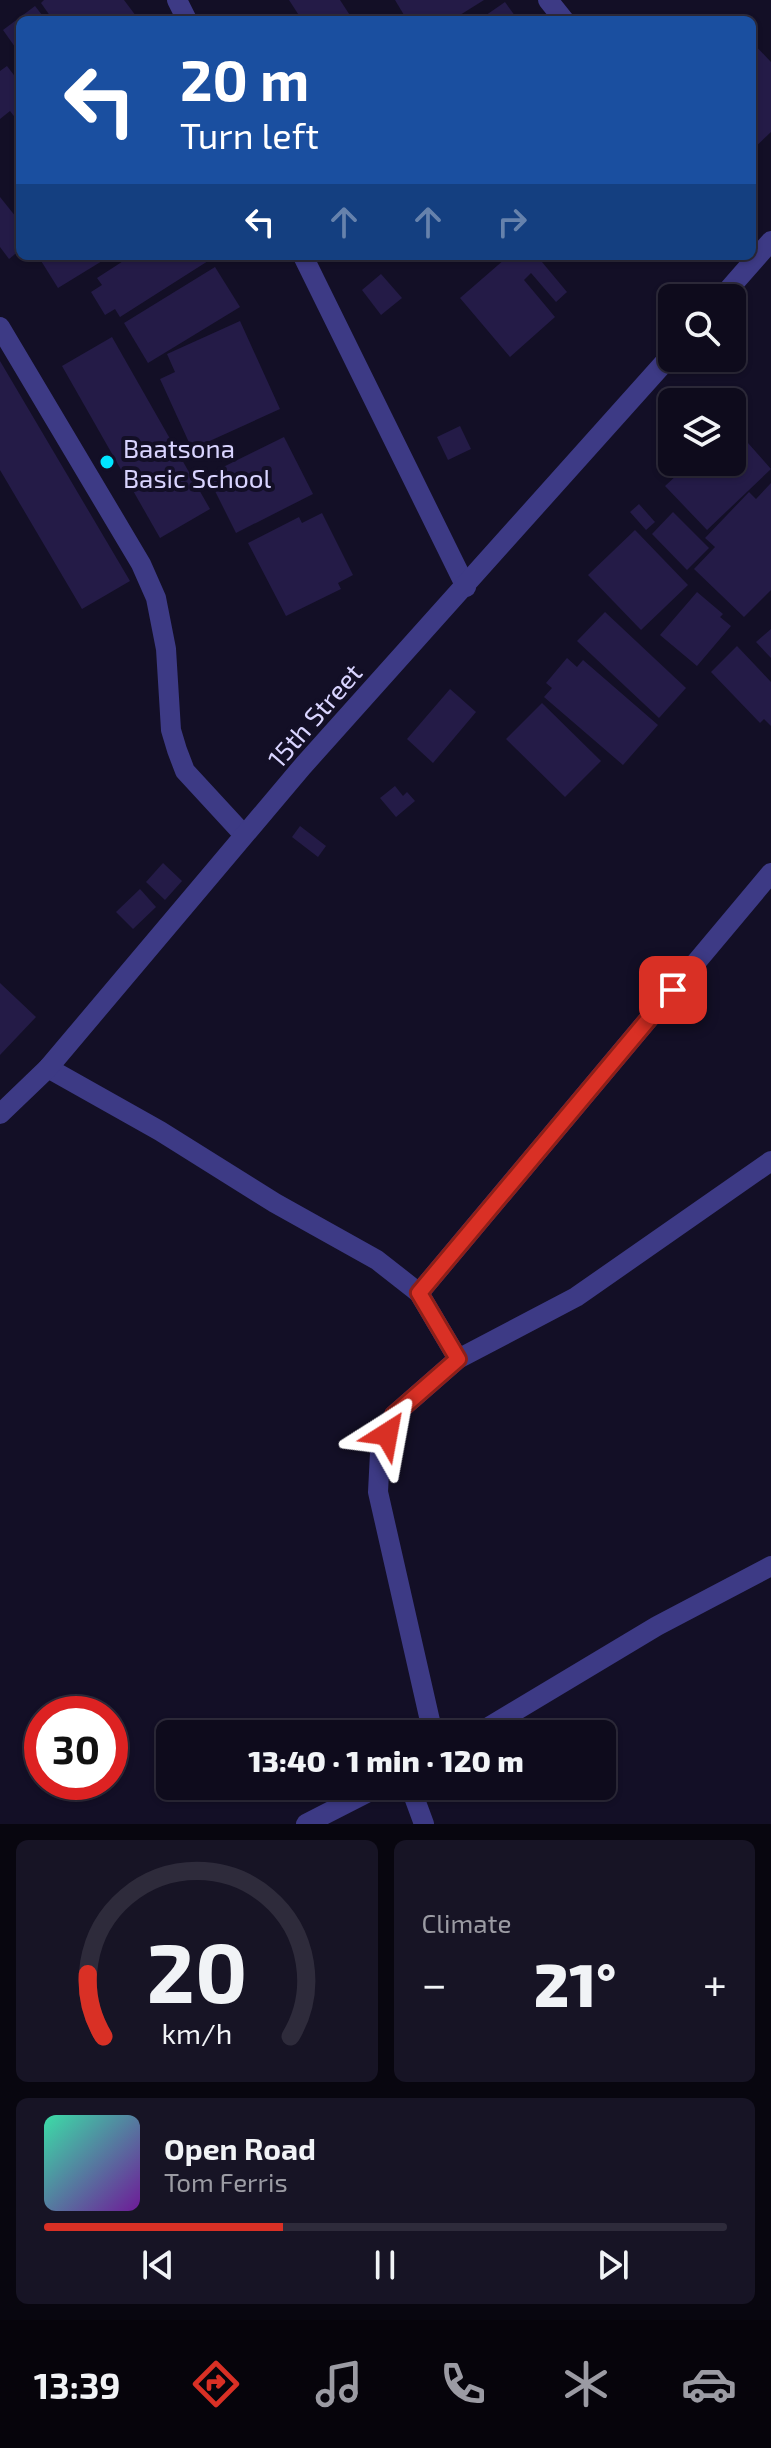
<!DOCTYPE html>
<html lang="en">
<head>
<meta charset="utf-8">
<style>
	body { margin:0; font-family:"Exo 2",sans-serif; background:#171425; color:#f1f3f6; height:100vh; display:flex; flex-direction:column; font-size:30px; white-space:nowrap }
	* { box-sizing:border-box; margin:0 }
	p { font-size:26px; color:#9b9ba3 }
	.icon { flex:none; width:44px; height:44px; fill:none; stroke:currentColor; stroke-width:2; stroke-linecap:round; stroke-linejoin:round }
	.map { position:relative; height:1824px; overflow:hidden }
	.details { display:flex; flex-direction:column; gap:16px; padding:16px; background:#08060f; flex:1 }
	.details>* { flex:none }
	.top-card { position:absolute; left:16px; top:16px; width:740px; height:244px; border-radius:12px; box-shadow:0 2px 6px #0004,0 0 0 2px #2e2b3b; background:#1a4fa0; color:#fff; overflow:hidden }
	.controls { position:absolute; left:658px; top:284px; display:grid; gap:16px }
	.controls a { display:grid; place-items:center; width:88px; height:88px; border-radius:12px; background:#0e0b1c; box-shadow:0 2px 6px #0004,0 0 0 2px #2e2b3b; font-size:40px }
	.speed { position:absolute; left:24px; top:1696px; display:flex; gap:16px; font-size:40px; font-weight:700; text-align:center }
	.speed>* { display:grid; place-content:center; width:104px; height:104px; border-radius:50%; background:#0e0b1c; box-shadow:0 2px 6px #0004,0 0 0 2px #2e2b3b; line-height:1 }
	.speed .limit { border:12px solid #d22; background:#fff; color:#111 }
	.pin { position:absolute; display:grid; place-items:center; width:68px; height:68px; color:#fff; margin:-34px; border-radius:16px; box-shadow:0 4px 12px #0006 }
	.me { position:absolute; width:88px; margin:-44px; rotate:34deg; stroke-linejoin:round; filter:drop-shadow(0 0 6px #0008) }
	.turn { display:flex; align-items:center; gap:28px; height:168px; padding:0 32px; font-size:36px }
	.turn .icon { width:104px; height:104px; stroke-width:2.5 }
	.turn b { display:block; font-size:56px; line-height:68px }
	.lanes { display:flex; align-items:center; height:76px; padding:0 32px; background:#0003; justify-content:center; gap:40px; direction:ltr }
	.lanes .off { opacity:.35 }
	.big { font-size:60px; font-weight:800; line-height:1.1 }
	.details .card { flex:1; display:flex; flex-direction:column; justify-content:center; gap:12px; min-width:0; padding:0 28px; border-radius:12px; background:#171425 }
	.details .dial { align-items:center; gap:0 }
	.dial svg { height:208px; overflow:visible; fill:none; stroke:#2e2b3b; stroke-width:7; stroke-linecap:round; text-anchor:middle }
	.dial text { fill:#f1f3f6; stroke:none }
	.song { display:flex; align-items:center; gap:24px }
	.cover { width:96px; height:96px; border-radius:12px; background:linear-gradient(135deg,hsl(160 70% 55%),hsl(280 70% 35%)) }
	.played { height:8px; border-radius:4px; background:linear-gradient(90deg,#d93025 35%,#2e2b3b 35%) }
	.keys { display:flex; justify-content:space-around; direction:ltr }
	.heat { display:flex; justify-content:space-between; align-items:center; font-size:44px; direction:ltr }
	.details .tiles { flex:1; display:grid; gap:16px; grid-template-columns:1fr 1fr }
	.card:last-child { grid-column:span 2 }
	.trip { position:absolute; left:156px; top:1720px; width:460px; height:80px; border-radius:12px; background:#0e0b1c; box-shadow:0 2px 6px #0004,0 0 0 2px #2e2b3b; font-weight:800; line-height:80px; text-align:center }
	.dock { display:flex; height:128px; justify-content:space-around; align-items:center; background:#06040b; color:#9b9ba3 }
	.dock .icon { width:56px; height:56px }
	.dock .selected { color:#d93025 }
	.dock b { font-size:36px; color:#f1f3f6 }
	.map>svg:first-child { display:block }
	.building { fill:#241b47 }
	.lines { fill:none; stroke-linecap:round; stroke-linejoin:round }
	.minor { stroke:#3d3a85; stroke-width:20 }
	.route-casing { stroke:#8d1f18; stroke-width:20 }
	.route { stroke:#d93025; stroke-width:14 }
	.poi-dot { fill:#00e5ff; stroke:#130f26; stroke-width:3 }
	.labels { text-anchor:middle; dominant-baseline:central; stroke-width:8; stroke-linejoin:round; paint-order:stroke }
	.poi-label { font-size:26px; fill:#d9d4ff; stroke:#130f26; text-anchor:start }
	.street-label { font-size:26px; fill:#d9d4ff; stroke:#130f26 }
</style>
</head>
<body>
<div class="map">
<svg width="771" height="1824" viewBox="0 0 771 1824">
	<rect width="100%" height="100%" fill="#130f26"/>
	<g class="building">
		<polygon points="44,0 124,0 136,16 131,20 53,20 41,3"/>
		<polygon points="289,0 340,0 353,20 302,20"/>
		<polygon points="395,0 484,0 452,20 407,20"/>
		<polygon points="505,2 518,20 479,20"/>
		<polygon points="35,6 46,20 20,20 20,54 3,30"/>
		<polygon points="752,42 771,62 771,132 752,150"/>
		<polygon points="7,66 20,83 20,124 10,111 0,119 0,71"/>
		<polygon points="0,197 20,222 20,250 9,259 0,247"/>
		<polygon points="38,256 106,256 107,258 58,288"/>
		<polygon points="131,256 205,256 208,261 120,317 115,309 105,315 91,292 102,285 97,278"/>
		<polygon points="503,256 537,256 567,292 556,302 531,273 524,280 555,317 510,357 460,298 505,259"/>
		<polygon points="215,267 240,307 148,363 124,323"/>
		<polygon points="381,274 402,298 381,315 362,290"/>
		<polygon points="240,321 280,409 192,449 160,379 175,372 167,354"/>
		<polygon points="112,337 210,509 160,538 62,366"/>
		<polygon points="0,361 130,581 82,609 0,470"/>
		<polygon points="732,425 771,469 707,530 665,486 691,462 732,462"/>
		<polygon points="460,426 471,449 448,460 437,437"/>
		<polygon points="284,437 313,494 236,533 207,475"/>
		<polygon points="771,483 771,590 744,617 694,569 715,547 705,538 749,492 756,499"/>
		<polygon points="639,504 655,522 646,530 630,512"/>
		<polygon points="673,512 709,548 687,570 652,534"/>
		<polygon points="322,513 353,575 338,583 341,589 286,616 248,543 299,517 302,523"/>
		<polygon points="635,530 688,585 641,630 588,575"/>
		<polygon points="697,592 723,614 720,617 731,626 697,666 660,635"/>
		<polygon points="605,612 686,688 659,718 577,641"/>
		<polygon points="771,629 771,658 756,642"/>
		<polygon points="737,646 771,682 771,726 764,719 760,723 711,672"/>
		<polygon points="567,658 577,667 583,660 658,725 623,765 544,697 552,688 546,683"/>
		<polygon points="450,689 476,712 433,763 407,739"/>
		<polygon points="542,703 601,761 565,797 506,739"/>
		<polygon points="395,786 403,796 407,792 415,801 396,817 380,798"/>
		<polygon points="300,826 326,846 318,857 292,837"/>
		<polygon points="163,863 182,881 165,900 146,882"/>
		<polygon points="140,889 156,907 133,929 116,912"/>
		<polygon points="0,983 36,1017 0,1055"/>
	</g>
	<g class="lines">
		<g class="minor">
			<polyline points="177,0 187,20"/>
			<polyline points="548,0 564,20"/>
			<polyline points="303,256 466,587"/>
			<polyline points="721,298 771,241"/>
			<polyline points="0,327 141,564 156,598 166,649 171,730 177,750 185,771 244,835"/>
			<polyline points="48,1068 160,1131 275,1203 377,1260 419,1293 458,1359"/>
			<polyline points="0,1114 48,1068 302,767 672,354"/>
			<polyline points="419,1293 771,873"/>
			<polyline points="433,1734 378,1492 380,1453 394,1415 458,1359 576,1297 771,1161"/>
			<polyline points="477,1734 657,1626 771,1566"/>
			<polyline points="410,1786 424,1824"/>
			<polyline points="306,1824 380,1786"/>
		</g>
	</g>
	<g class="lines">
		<defs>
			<polyline id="route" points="387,1434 394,1415 458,1359 419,1293 673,990"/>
		</defs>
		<use href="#route" class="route-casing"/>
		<use href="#route" class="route"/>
	</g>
	<circle class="poi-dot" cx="107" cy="462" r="8"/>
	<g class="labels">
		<g class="poi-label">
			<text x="123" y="447">Baatsona<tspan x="123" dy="30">Basic School</tspan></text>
		</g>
		<g class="street-label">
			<text transform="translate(314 715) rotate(-49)">15th Street</text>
		</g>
	</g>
</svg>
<div class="controls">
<a><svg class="icon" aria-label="search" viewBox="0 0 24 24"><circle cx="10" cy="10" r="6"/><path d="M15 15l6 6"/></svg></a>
<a><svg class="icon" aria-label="layers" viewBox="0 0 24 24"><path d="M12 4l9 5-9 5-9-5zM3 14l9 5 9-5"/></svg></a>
</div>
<div class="speed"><div class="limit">30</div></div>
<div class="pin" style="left:673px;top:990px;background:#d93025"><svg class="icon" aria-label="arrive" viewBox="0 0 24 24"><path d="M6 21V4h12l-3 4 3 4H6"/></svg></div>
<svg class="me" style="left:387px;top:1434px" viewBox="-20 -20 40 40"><path d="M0-17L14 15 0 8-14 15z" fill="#d93025" stroke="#fff" stroke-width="4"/></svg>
<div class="trip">13:40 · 1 min · 120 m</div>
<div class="top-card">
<div class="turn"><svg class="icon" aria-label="left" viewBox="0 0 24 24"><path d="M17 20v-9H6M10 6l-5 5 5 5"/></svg><div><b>20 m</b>Turn left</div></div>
<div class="lanes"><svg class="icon" aria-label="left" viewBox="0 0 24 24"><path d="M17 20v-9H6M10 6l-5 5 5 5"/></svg><svg class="icon off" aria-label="ahead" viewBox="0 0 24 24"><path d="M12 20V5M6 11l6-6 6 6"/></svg><svg class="icon off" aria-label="ahead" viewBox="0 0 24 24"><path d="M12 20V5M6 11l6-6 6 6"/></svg><svg class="icon off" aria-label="right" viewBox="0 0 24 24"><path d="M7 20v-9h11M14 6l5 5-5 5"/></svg></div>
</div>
</div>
<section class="details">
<div class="tiles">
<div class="card dial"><svg viewBox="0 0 100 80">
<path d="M14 69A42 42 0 1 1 86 69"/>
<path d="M14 69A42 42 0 0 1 8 45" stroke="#d93025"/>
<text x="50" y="56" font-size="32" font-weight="700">20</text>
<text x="50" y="72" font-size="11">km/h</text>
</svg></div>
<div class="card"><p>Climate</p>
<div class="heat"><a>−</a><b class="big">21°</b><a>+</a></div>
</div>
<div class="card">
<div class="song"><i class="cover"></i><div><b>Open Road</b><p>Tom Ferris</p></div></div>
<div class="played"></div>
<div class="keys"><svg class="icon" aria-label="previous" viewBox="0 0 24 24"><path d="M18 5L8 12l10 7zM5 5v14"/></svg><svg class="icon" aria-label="pause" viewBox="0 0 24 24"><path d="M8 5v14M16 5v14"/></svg><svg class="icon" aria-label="next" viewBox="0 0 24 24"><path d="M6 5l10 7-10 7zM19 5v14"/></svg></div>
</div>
</div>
</section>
<nav class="dock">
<b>13:39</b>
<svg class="icon selected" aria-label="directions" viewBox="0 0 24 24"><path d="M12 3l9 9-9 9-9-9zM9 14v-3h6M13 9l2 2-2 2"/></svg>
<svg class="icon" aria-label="music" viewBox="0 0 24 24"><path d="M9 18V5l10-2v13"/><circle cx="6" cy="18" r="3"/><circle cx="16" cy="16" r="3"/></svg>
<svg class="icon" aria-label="phone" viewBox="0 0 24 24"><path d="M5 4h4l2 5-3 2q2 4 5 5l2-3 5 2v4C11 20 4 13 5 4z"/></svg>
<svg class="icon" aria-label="climate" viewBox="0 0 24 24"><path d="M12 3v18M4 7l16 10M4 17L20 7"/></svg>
<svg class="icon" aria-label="car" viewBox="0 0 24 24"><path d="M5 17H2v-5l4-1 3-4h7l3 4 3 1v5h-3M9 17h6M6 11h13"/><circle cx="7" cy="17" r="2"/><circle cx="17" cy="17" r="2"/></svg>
</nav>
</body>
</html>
